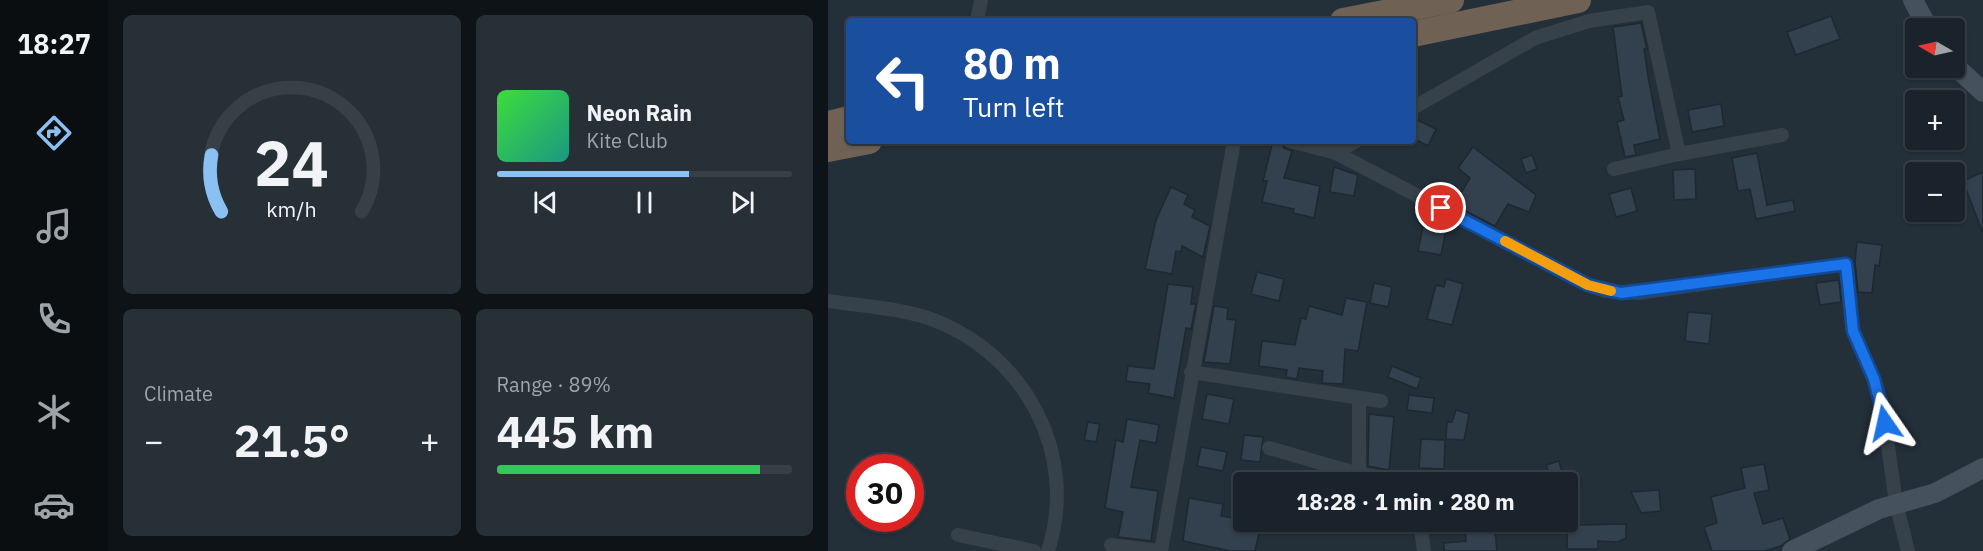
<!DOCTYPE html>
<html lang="en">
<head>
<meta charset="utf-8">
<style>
	body { margin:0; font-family:"IBM Plex Sans",sans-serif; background:#272f37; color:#f1f3f6; height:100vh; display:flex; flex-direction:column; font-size:22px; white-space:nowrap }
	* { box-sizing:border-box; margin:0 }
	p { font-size:20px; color:#9fa4a9 }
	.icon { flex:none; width:33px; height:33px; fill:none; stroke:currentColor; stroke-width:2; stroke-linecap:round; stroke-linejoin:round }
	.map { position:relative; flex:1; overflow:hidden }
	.sheet { display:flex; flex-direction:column; gap:15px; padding:15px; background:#0e1318; width:720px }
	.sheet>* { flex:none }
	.guide { position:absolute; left:18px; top:18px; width:570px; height:126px; border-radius:6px; box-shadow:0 2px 4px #0004,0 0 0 2px #384047; background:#1a4fa0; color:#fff; overflow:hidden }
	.needle { width:39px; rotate:279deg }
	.controls { position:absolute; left:1077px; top:18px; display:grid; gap:12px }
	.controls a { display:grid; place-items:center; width:60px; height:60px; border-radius:6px; background:#1a232b; box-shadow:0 2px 4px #0004,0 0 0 2px #384047; font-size:30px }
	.speed { position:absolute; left:18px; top:454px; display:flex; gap:12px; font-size:30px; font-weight:700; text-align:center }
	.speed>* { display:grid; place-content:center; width:78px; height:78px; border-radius:50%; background:#1a232b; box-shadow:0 2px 4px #0004,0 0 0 2px #384047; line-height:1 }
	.speed .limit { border:9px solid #d22; background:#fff; color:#111 }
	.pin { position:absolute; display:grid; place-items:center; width:51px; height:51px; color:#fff; margin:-26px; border:3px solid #fff; border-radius:50%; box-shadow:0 2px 6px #0007 }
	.me { position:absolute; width:66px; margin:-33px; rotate:349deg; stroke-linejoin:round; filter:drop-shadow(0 0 4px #0008) }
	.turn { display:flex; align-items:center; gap:21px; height:126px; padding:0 18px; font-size:27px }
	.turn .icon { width:78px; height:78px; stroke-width:2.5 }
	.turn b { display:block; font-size:42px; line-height:51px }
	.big { font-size:45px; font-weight:800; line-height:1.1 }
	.sheet .card { flex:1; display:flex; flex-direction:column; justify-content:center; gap:9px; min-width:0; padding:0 21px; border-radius:9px; background:#272f37 }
	.sheet .dial { align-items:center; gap:0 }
	.dial svg { height:156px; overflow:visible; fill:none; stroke:#384047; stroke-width:7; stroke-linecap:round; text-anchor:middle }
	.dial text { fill:#f1f3f6; stroke:none }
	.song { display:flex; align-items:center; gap:18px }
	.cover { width:72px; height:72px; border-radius:9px; background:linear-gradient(135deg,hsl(120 70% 55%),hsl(170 70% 35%)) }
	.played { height:6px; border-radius:3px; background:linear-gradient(90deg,#8ac0f2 65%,#384047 65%) }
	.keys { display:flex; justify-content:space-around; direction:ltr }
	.heat { display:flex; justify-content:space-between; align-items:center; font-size:33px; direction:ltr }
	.charge { height:9px; border-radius:4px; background:linear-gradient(90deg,#34c759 89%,#384047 0) }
	.sheet .tiles { flex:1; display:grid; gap:15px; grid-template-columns:repeat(2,1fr) }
	.trip { position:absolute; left:405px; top:472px; width:345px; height:60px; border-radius:6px; background:#1a232b; box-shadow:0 2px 4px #0004,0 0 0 2px #384047; font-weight:800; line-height:60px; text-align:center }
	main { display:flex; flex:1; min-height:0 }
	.tabs { display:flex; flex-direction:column; width:108px; justify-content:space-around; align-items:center; background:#0a0e11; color:#9fa4a9 }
	.tabs .icon { width:42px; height:42px }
	.tabs .current { color:#8ac0f2 }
	.tabs b { font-size:27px; color:#f1f3f6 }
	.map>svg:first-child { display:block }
	.building { fill:#32414d; stroke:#1e2830; stroke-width:1.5 }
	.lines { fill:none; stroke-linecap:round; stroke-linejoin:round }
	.street { stroke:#364149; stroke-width:14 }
	.secondary { stroke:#45515c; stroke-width:20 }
	.highway { stroke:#6f6154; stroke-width:26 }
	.route-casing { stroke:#114b97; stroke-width:15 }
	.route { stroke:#1a73e8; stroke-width:10 }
	.slow { stroke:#f59e0b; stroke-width:10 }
</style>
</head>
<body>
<main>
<nav class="tabs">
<b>18:27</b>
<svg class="icon current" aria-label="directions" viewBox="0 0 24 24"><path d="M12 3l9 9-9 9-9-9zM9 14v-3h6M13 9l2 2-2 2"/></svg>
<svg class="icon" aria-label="music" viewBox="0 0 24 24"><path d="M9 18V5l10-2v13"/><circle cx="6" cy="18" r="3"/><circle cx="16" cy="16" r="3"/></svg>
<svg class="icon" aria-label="phone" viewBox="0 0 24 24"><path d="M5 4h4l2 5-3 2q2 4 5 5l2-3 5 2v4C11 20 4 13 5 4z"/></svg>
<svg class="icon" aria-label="climate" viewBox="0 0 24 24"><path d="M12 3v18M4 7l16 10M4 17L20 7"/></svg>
<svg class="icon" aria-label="car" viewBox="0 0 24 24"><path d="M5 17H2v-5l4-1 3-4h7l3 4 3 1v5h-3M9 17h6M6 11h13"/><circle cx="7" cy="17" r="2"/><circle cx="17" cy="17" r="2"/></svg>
</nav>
<section class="sheet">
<div class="tiles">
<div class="card dial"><svg viewBox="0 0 100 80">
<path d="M14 69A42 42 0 1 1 86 69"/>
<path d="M14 69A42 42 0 0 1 9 40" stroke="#8ac0f2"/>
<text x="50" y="56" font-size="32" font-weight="700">24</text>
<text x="50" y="72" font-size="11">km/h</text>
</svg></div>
<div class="card">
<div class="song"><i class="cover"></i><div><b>Neon Rain</b><p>Kite Club</p></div></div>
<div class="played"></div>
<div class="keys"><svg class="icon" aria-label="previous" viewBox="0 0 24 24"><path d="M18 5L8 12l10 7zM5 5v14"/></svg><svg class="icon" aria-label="pause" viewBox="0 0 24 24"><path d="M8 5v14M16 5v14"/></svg><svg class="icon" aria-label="next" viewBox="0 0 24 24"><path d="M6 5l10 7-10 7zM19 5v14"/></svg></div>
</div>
<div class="card"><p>Climate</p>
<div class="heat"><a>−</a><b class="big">21.5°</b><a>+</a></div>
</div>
<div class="card"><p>Range · 89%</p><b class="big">445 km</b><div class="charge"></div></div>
</div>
</section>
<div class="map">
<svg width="1155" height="551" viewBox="0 0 1155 551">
	<rect width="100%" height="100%" fill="#232f39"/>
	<g class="building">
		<polygon points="1003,16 1012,39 968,55 959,32"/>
		<polygon points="813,23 819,49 816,49 821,82 832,139 806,145 808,155 797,157 789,122 796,120 790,97 794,96 785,27"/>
		<polygon points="893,104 896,126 864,132 860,110"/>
		<polygon points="585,118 608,129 600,146 585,138"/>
		<polygon points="445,141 453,141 456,148 464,151 456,178 492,186 486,218 465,213 466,209 434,202 439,181 435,181"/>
		<polygon points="645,147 708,195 701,212 680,204 667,226 626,205 642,178 630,168"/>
		<polygon points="929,153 939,205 965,200 967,211 928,219 922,189 910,191 904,158"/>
		<polygon points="704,155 709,169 698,173 693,159"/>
		<polygon points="506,167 530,175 526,196 502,192"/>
		<polygon points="867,169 868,199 846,200 845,170"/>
		<polygon points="1155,172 1155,230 1154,231 1135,181"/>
		<polygon points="343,187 360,195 356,204 367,210 364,217 382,226 375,257 354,246 353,252 348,251 344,274 317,269 328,220"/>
		<polygon points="803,188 809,211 788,217 781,194"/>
		<polygon points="596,221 619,225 613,255 590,251"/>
		<polygon points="1029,242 1054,245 1051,266 1047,265 1044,293 1030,292 1027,262"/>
		<polygon points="429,272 456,279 451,301 423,294"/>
		<polygon points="618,279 635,284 624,325 599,319 608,285 616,287"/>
		<polygon points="1011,280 1013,302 992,305 988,283"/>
		<polygon points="546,283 564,287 560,307 542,303"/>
		<polygon points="340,284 365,287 363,304 368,304 363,329 358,328 346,398 320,393 322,384 298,381 300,366 326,369"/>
		<polygon points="518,298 539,302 530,351 517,349 515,384 494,383 495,371 471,368 469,379 458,377 459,370 431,366 434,341 467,345 473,318 478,319 481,306 514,315"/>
		<polygon points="386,306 400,308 399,319 408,320 402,364 376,362"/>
		<polygon points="860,312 884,314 881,344 857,341"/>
		<polygon points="564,366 593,378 589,389 560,377"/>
		<polygon points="379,394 406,399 401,424 374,419"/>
		<polygon points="581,395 606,398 604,413 579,410"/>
		<polygon points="628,410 641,414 636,440 618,439 619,422 624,422"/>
		<polygon points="541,414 566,417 561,470 540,466"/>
		<polygon points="299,419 331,425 328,443 312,440 303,487 330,491 323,541 290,537 295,512 277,508 288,440 295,442"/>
		<polygon points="260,422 272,424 268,442 256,440"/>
		<polygon points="416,435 435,437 432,462 413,460"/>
		<polygon points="593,439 617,440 616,469 591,468"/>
		<polygon points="373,447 399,452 395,471 369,466"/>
		<polygon points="731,461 737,483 724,483 718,465"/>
		<polygon points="936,464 941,490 926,493 935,524 955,518 962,539 953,546 937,551 884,551 876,527 889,523 883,497 917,488 913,468"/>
		<polygon points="831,490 833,511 813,513 803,492"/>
		<polygon points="361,498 395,504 393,516 416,520 419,522 418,525 432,528 427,551 403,551 355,541"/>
		<polygon points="743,502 749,525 798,524 798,538 790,542 770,541 770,549 739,549 740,503"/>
		<polygon points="666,523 669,551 616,551 616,543 638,541 637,526"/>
	</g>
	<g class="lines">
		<g class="street">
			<polyline points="149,21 153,0"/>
			<polyline points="585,108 707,38 761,21 820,12 851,154"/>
			<polyline points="462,141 508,153 760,285 777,291 811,293 1018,264 1025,331 1046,379 1054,403 1068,503 1080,551"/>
			<polyline points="508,153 528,141"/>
			<polyline points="786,169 851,154 954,135"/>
			<path d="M0 301C34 306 71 308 103 319 198 354 251 455 220 551"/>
			<polyline points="363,372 553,401"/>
			<polyline points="531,398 531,474"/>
			<polyline points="441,448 531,474 588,483"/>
			<polyline points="592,522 596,551"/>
			<polyline points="130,535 206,551"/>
			<polyline points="283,545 333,551"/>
			<polyline points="333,551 406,141"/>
		</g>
		<g class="secondary">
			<polyline points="1085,0 1100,28"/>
			<polyline points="1126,65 1155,92"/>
			<polyline points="964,551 1051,509 1107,493 1155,468"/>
		</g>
		<g class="highway">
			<polyline points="515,21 623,0"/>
			<polyline points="585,34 750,0"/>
			<polyline points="0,124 21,119"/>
			<polyline points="0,149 41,141"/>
		</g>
	</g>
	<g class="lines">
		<defs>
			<polyline id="route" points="613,208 760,285 793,293 1018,264 1025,331 1046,379 1057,423"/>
		</defs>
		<use href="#route" class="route-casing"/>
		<use href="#route" class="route"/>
		<polyline class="slow" points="677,241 760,285 783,291"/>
	</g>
</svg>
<div class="controls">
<a><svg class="needle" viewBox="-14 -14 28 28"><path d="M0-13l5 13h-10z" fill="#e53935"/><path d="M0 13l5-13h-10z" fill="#9fa4a9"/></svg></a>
<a>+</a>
<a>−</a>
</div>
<div class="speed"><div class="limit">30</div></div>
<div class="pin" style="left:613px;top:208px;background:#d93025"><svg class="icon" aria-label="arrive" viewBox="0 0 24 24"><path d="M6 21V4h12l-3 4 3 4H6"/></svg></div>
<svg class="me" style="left:1057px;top:423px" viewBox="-20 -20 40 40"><path d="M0-17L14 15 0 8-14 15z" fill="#1a73e8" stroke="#fff" stroke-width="4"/></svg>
<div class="trip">18:28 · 1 min · 280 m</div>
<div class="guide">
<div class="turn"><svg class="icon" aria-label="left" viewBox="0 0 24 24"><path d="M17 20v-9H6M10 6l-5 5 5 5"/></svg><div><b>80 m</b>Turn left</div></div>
</div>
</div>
</main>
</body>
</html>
